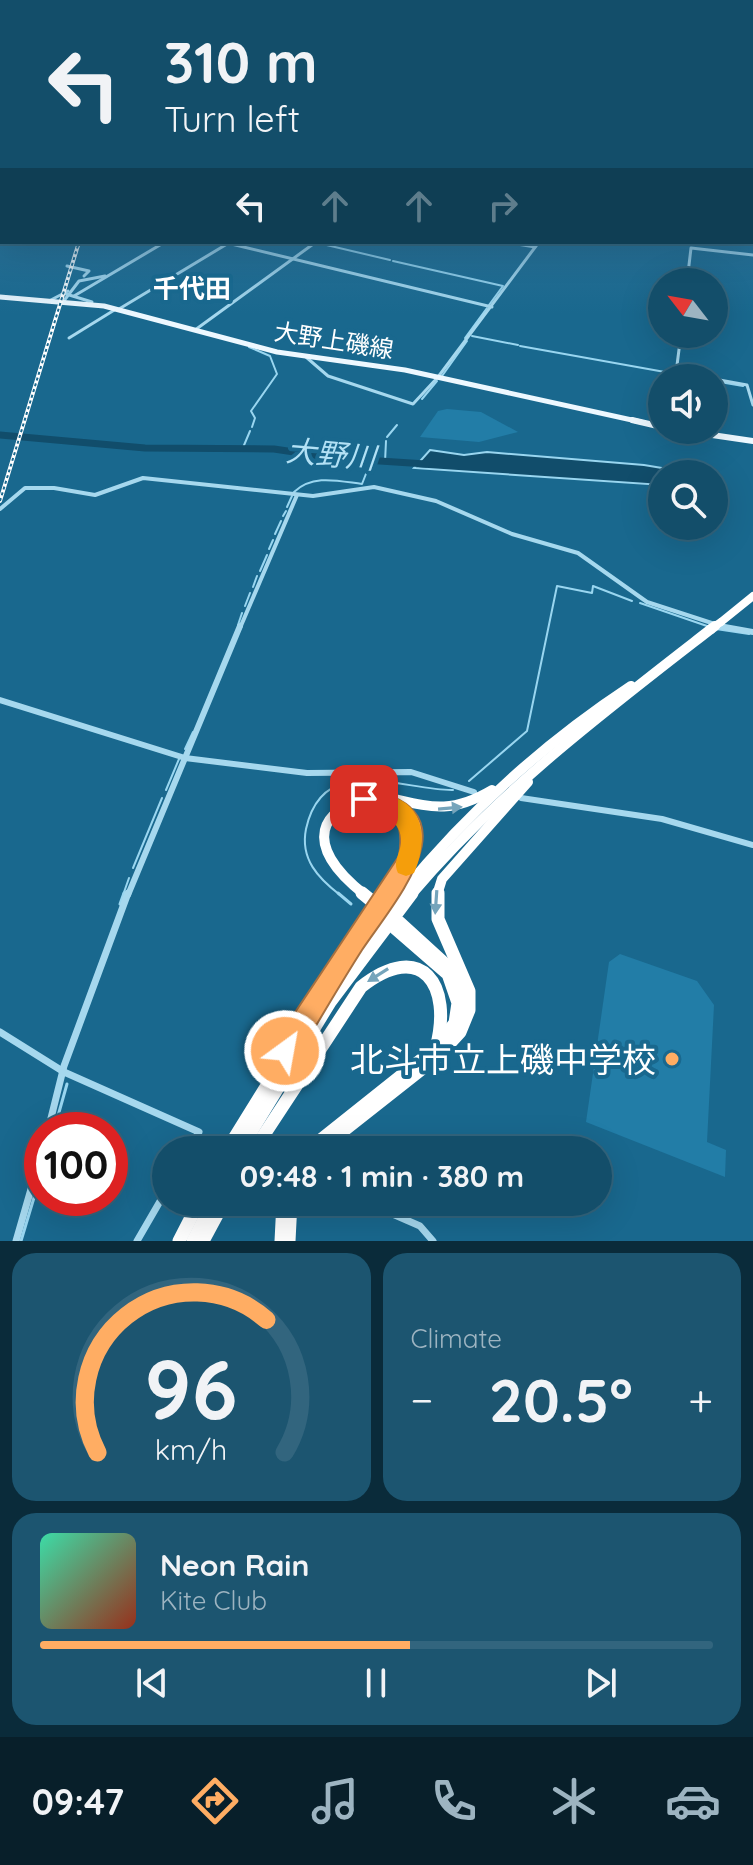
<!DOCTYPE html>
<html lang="en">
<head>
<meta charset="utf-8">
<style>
	body { margin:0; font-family:Quicksand,"Noto Sans JP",sans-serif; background:#1c5570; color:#f1f3f6; height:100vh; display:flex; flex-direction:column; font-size:30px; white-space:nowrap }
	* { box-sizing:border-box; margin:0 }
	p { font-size:26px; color:#9db4c1 }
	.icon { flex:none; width:44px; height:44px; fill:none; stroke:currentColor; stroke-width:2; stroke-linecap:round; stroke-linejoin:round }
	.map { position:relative; height:1241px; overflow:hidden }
	.details { display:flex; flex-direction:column; gap:12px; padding:12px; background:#0a2b3a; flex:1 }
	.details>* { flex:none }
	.top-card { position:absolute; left:0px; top:0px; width:754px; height:244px; box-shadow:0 8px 32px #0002,0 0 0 2px #32657e; background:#134e6a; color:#f1f3f6; overflow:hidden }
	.needle { width:52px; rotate:301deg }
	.buttons { position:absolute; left:648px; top:268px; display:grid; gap:16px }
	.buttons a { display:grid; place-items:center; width:80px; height:80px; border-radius:50%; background:#134e6a; box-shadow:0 8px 32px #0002,0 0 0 2px #32657e; font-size:40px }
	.speed { position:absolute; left:24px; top:1112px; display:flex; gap:16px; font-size:40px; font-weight:700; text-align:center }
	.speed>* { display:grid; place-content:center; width:104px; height:104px; border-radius:50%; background:#134e6a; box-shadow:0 8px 32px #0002,0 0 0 2px #32657e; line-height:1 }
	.speed .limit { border:12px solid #d22; background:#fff; color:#111 }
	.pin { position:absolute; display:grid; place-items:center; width:68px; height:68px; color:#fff; margin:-34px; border-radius:16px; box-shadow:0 4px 12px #0006 }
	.me { position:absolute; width:88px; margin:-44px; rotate:32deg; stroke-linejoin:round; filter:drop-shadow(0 0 6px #0008) }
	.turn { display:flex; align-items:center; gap:28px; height:168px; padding:0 32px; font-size:36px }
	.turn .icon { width:104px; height:104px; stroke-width:2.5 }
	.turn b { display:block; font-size:56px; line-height:68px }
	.lanes { display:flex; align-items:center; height:76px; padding:0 32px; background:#0003; justify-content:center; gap:40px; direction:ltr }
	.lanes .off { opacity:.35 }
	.big { font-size:60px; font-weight:700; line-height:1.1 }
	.details .card { flex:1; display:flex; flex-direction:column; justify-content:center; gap:12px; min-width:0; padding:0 28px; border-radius:24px; background:#1c5570 }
	.details .dial { align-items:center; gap:0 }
	.dial svg { height:208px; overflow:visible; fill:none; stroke:#32657e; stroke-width:7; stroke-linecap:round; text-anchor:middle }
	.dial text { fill:#f1f3f6; stroke:none }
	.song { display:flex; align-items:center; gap:24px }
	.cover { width:96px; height:96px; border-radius:12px; background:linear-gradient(135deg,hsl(160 70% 55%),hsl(10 70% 35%)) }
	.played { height:8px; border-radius:4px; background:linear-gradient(90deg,#ffad63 55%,#32657e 55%) }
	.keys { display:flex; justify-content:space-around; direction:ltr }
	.heat { display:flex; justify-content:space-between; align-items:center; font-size:44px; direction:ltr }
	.details .tiles { flex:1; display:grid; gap:12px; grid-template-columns:1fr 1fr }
	.card:last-child { grid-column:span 2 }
	.trip { position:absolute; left:152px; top:1136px; width:460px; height:80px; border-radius:40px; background:#134e6a; box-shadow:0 8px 32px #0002,0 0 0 2px #32657e; font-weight:700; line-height:80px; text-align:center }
	.dock { display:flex; height:128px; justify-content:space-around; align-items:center; background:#081f2a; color:#9db4c1 }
	.dock .icon { width:56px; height:56px }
	.dock .selected { color:#ffad63 }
	.dock b { font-size:36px; color:#f1f3f6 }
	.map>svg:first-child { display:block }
	.green { fill:#227da7 }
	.water { fill:#114d6b; stroke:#99d6f0; stroke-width:2 }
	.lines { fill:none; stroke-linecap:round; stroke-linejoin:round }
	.stream-far1 { stroke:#99d6f0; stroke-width:2 }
	.stream { stroke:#99d6f0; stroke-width:3 }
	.river { stroke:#114d6b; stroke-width:7 }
	.minor-far3 { stroke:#a6d8ee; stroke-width:3 }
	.minor-far2 { stroke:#a6d8ee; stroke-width:4 }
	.minor-far1 { stroke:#a6d8ee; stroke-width:6 }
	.minor { stroke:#a6d8ee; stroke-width:7 }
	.major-far1 { stroke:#edf8ff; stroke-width:5 }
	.major { stroke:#edf8ff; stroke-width:6 }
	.highway-far2 { stroke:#fff; stroke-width:8 }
	.highway-far1 { stroke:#fff; stroke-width:10 }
	.highway { stroke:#fff; stroke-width:13 }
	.rail-casing { stroke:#fff; stroke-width:4 }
	.rail { stroke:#19688e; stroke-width:2; stroke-dasharray:3; stroke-linecap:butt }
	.highway-bridge-far1 { stroke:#fff; stroke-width:8 }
	.highway-bridge { stroke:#fff; stroke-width:10 }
	.oneway { fill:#75a4bb }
	.route { fill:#ffad63; stroke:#a67040; stroke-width:2 }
	.slow { fill:#f59e0b }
	.poi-dot { fill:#ffad63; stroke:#19688e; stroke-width:3 }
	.labels { text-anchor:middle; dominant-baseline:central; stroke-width:8; stroke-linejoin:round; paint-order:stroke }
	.far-street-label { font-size:24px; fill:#fff; stroke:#19688e }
	.far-quarter-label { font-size:26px; font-weight:bold; fill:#fff; stroke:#19688e }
	.water-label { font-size:30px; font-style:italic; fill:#b2e1f5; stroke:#19688e }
	.near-poi-label { font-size:34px; fill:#fff; stroke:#19688e; text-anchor:end }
</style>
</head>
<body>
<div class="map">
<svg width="753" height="1241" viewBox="0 0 753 1241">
	<rect width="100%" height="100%" fill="#19688e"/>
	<g class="green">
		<polygon points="447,409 481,412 518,432 479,442 420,437 438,411"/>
		<polygon points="620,954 697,981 714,1005 707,1142 726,1150 725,1177 586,1122 609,962"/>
	</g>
	<polygon class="water" points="430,450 464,455 487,452 644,465 698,474 662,474 662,485 414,468"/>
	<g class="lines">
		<g class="stream-far1">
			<polyline points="318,243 390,260"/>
			<polyline points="393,261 503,286 489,305"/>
			<polyline points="472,336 518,345"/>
			<polyline points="465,338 487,308"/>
			<polyline points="520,346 676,374"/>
			<polyline points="249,347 270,356 277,374 251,411 255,418 252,427"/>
			<polyline points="442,376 467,341"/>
			<polyline points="714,381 743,386"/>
			<polyline points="422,399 437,381"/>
			<polyline points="387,437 397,425"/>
			<polyline points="242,450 250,431"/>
			<polyline points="385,462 386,441"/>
			<path d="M294 492C313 474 338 481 362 484L371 461"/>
			<polyline points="287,507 292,496"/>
			<polyline points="283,516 286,511"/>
			<polyline points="275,534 281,521"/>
			<polyline points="269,549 273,540"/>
			<polyline points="260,571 267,555"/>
			<polyline points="253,587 257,576"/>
			<polyline points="640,603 707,626"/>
			<polyline points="245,606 250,593"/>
			<polyline points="238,625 242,613"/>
			<polyline points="716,629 749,634"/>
			<polyline points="185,749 193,732"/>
			<polyline points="469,781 527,731 557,586 592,593 593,586 632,601"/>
			<polyline points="166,790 179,759"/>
			<polyline points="133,868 162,798"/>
			<polyline points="123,895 129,878"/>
			<path d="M340 895C318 878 300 859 306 829 323 750 404 791 453 790"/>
		</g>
		<g class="stream">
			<polyline points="338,893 351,904"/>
			<polyline points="120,904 124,893"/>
			<polyline points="54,1130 67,1084"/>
			<polyline points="21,1241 42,1171"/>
		</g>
		<polyline class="river" points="0,435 145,448 274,449 334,458 426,464"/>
		<g class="minor-far3">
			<polyline points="223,242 492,307"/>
			<polyline points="505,242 535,247"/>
			<polyline points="67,266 89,271 84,276"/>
			<polyline points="687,282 691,248 753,255"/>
			<polyline points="66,294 92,302 90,304"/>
			<polyline points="74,296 165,242"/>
			<polyline points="49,301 68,291"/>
			<polyline points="63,302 79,281 105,276"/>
			<polyline points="119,309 227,244"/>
			<polyline points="195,330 316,242"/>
			<polyline points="681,334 676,373 706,378"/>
			<polyline points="69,338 116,309"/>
			<polyline points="306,357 328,376 413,404 438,377 539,242"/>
			<polyline points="714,379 747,385 753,405"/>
		</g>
		<g class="minor-far2">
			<polyline points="0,509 25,488 54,488 95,495 143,478 313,496 374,487 436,501 512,534 578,553 647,602 727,628"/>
			<polyline points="240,628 297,495"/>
		</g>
		<g class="minor-far1">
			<polyline points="719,626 753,632"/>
			<polyline points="0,700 185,758 307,773 411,772 474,792"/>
			<polyline points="521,798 662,819 753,845"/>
			<polyline points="128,895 240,626"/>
		</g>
		<g class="minor">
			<polyline points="0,1032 64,1072 199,1132 189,1150"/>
			<polyline points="48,1130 64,1066 128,893"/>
			<polyline points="365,1202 420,1226 433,1241"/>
			<polyline points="16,1241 42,1151"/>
			<polyline points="137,1241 166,1191"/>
		</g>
		<polyline class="major-far1" points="0,297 104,306 277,352 405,370 641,422"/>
		<g class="major">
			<polyline points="632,420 662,427"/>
			<polyline points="678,430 753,441"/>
		</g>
		<polyline class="highway-far2" points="721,622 753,596"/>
		<g class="highway-far1">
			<path d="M381 796C428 806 448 816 492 790"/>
			<path d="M365 895C228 788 488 755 389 895"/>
			<path d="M400 895C466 814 543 744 631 686"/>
			<path d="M411 895C498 792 604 712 711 629"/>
			<polyline points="437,895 442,879 528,782"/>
		</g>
		<g class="highway">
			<polyline points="362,893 373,902"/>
			<polyline points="399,922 456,974 464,1004"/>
			<polyline points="352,945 390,893"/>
			<polyline points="227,1150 310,1016 402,893"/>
			<polyline points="240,1150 330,1002 412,893"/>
			<path d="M254 1150 361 987C422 939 453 985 436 1048"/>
			<polyline points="308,1150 436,1048 455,1023 458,1003 448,974 395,928"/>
			<polyline points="319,1150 437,1057 460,1032 469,1010 469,991 438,919 438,893"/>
			<polyline points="179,1241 199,1202"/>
			<polyline points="193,1241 213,1202"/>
			<polyline points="203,1241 224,1202"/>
			<polyline points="281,1241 283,1202"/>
			<polyline points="289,1241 291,1202"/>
		</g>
		<defs>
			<polyline id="rail" points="0,501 79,242"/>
		</defs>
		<use href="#rail" class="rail-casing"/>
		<use href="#rail" class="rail"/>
		<polyline class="highway-bridge-far1" points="712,628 721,622"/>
		<polyline class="highway-bridge" points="711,629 715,626"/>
	</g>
	<defs><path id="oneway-solid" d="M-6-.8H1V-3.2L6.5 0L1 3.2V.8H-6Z" transform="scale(2)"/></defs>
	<g class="oneway">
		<use href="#oneway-solid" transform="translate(450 808) rotate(-5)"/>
		<use href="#oneway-solid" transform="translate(436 902) rotate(94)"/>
		<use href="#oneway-solid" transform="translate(378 975) rotate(148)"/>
	</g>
	<linearGradient id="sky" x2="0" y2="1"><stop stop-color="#0e394e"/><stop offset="0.45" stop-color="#38759b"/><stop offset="1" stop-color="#38759b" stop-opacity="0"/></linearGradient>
	<rect width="753" height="314" fill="url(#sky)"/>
	<path class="route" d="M364 789C478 808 397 898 362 950 339 986 317 1024 295 1061L285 1064 276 1061 272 1051 276 1041 399 856C406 813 388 818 356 806L353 799 356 792Z"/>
	<path class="slow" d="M396 798C427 810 426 847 414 873L406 876 398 873C392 860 402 852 401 839 401 826 389 819 385 808L388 801Z"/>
	<circle class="poi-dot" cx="672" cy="1059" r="8"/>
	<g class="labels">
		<g class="far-street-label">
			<text transform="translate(334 340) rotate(9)">大野上磯線</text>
		</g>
		<g class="far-quarter-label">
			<text x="192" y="288">千代田</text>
		</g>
		<g class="water-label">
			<text transform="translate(331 454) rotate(5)">大野川</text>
		</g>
		<g class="near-poi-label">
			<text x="656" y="1059">北斗市立上磯中学校</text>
		</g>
	</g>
</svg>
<div class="buttons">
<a><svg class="needle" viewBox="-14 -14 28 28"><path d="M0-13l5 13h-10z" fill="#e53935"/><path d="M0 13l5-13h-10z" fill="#9db4c1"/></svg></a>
<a><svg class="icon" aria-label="sound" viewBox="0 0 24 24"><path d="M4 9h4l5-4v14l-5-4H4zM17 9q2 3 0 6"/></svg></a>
<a><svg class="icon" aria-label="search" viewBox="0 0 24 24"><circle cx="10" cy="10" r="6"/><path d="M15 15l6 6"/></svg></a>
</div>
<div class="speed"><div class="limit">100</div></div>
<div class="pin" style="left:364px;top:799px;background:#d93025"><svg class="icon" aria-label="arrive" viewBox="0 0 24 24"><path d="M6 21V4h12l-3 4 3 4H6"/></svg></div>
<svg class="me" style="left:285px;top:1051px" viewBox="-20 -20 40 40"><circle r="17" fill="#ffad63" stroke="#fff" stroke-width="3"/><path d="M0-11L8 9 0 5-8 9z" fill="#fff"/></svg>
<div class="trip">09:48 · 1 min · 380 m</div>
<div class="top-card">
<div class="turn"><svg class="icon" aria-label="left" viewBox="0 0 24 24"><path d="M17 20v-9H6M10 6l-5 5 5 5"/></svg><div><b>310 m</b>Turn left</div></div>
<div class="lanes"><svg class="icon" aria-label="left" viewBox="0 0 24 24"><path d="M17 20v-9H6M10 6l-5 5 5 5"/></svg><svg class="icon off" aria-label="ahead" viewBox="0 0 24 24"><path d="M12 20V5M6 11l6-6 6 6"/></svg><svg class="icon off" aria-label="ahead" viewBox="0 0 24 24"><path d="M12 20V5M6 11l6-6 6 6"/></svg><svg class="icon off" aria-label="right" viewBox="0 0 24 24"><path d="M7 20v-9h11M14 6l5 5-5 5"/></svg></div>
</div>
</div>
<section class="details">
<div class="tiles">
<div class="card dial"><svg viewBox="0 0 100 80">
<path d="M14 69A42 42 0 1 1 86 69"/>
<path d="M14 69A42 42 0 0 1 79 18" stroke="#ffad63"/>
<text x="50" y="56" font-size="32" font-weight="700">96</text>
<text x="50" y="72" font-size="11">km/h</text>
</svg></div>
<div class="card"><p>Climate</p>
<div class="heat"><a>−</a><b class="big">20.5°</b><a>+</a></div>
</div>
<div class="card">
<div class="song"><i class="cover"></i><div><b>Neon Rain</b><p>Kite Club</p></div></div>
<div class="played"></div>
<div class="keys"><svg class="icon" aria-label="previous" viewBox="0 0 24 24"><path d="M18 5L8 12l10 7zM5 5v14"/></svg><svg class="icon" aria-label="pause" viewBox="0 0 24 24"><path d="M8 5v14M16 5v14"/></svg><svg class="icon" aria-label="next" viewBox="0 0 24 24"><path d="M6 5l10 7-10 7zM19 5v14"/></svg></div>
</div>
</div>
</section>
<nav class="dock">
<b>09:47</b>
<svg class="icon selected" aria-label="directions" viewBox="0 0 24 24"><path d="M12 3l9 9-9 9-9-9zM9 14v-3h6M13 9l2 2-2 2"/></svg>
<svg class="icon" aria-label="music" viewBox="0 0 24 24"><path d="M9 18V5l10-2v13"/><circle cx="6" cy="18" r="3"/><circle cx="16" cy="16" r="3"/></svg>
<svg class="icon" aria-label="phone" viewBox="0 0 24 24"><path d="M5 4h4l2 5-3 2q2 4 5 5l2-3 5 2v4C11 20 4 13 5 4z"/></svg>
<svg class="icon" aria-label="climate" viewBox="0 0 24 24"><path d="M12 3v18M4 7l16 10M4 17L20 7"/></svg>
<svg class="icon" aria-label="car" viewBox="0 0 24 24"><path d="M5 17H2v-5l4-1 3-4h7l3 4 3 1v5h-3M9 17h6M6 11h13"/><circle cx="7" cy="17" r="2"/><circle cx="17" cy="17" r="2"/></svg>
</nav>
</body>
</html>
